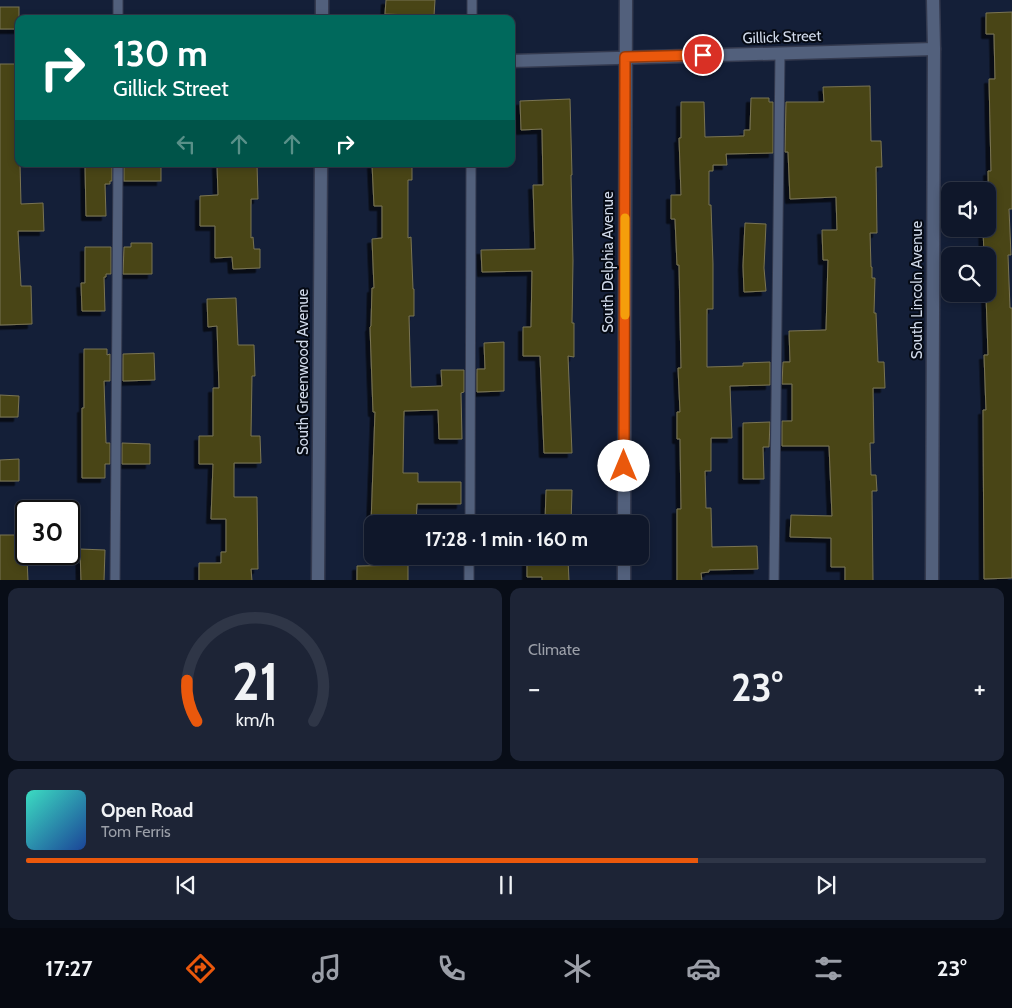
<!DOCTYPE html>
<html lang="en">
<head>
<meta charset="utf-8">
<style>
	body { margin:0; font-family:Cabin,sans-serif; background:#1d2436; color:#f1f3f6; height:100vh; display:flex; flex-direction:column; font-size:19px; white-space:nowrap }
	* { box-sizing:border-box; margin:0 }
	p { font-size:16px; color:#9b9fa8 }
	.icon { flex:none; width:28px; height:28px; fill:none; stroke:currentColor; stroke-width:2; stroke-linecap:round; stroke-linejoin:round }
	.map { position:relative; height:580px; overflow:hidden }
	.side { display:flex; flex-direction:column; gap:8px; padding:8px; background:#080d17; flex:1 }
	.side>* { flex:none }
	.banner { position:absolute; left:15px; top:15px; width:500px; height:152px; border-radius:10px; box-shadow:0 2px 8px #0003,0 0 0 1px #2f3647; background:#00695c; color:#fff; overflow:hidden }
	.controls { position:absolute; left:941px; top:182px; display:grid; gap:10px }
	.controls a { display:grid; place-items:center; width:55px; height:55px; border-radius:10px; background:#0f172a; box-shadow:0 2px 8px #0003,0 0 0 1px #2f3647; font-size:25px }
	.speed { position:absolute; left:15px; top:500px; display:flex; gap:10px; font-size:25px; font-weight:700; text-align:center }
	.speed>* { display:grid; place-content:center; width:65px; height:65px; border-radius:50%; background:#0f172a; box-shadow:0 2px 8px #0003,0 0 0 1px #2f3647; line-height:1 }
	.speed .limit { border:2px solid #111; border-radius:8px; background:#fff; color:#111 }
	.pin { position:absolute; display:grid; place-items:center; width:42px; height:42px; color:#fff; margin:-21px; border:2px solid #fff; border-radius:50%; box-shadow:0 1px 5px #0007 }
	.me { position:absolute; width:55px; margin:-28px; rotate:0deg; stroke-linejoin:round; filter:drop-shadow(0 0 4px #0008) }
	.turn { display:flex; align-items:center; gap:18px; height:105px; padding:0 15px; font-size:22px }
	.turn .icon { width:65px; height:65px; stroke-width:2.5 }
	.turn b { display:block; font-size:35px; line-height:42px }
	.lanes { display:flex; align-items:center; height:48px; padding:0 15px; background:#0003; justify-content:center; gap:25px; direction:ltr }
	.lanes .off { opacity:.35 }
	.big { font-size:38px; font-weight:800; line-height:1.1 }
	.side .card { flex:1; display:flex; flex-direction:column; justify-content:center; gap:8px; min-width:0; padding:0 18px; border-radius:10px; background:#1d2436 }
	.side .dial { align-items:center; gap:0 }
	.dial svg { height:130px; overflow:visible; fill:none; stroke:#2f3647; stroke-width:7; stroke-linecap:round; text-anchor:middle }
	.dial text { fill:#f1f3f6; stroke:none }
	.song { display:flex; align-items:center; gap:15px }
	.cover { width:60px; height:60px; border-radius:8px; background:linear-gradient(135deg,hsl(170 70% 55%),hsl(220 70% 35%)) }
	.played { height:5px; border-radius:2px; background:linear-gradient(90deg,#ea580c 70%,#2f3647 70%) }
	.keys { display:flex; justify-content:space-around; direction:ltr }
	.heat { display:flex; justify-content:space-between; align-items:center; font-size:28px; direction:ltr }
	.side .tiles { flex:1; display:grid; gap:8px; grid-template-columns:1fr 1fr }
	.card:last-child { grid-column:span 2 }
	.trip { position:absolute; left:364px; top:515px; width:285px; height:50px; border-radius:10px; background:#0f172a; box-shadow:0 2px 8px #0003,0 0 0 1px #2f3647; font-weight:800; line-height:50px; text-align:center }
	.dock { display:flex; height:80px; justify-content:space-around; align-items:center; background:#060911; color:#9b9fa8 }
	.dock .icon { width:35px; height:35px }
	.dock .on { color:#ea580c }
	.dock b { font-size:22px; color:#f1f3f6 }
	.map>svg:first-child { display:block }
	.building { fill:#4a4419; stroke:#797452; filter:url(#shadow) }
	.lines { fill:none; stroke-linecap:round; stroke-linejoin:round }
	.lane-casing { stroke:#343a4f; stroke-width:11 }
	.street-casing { stroke:#343a4f; stroke-width:15 }
	.lane { stroke:#52607c; stroke-width:9 }
	.street { stroke:#52607c; stroke-width:12 }
	.route-casing { stroke:#983908; stroke-width:12 }
	.route { stroke:#ea580c; stroke-width:9 }
	.slow { stroke:#f59e0b; stroke-width:9 }
	.labels { text-anchor:middle; dominant-baseline:central; stroke-width:4; stroke-linejoin:round; paint-order:stroke }
	.street-label { font-size:15px; fill:#d1daea; stroke:#050a14 }
</style>
</head>
<body>
<div class="map">
<svg width="1012" height="581" viewBox="0 0 1012 581">
	<defs>
		<filter id="shadow"><feDropShadow dx="-4.5" dy="4.5" stdDeviation="0" flood-color="#0009"/></filter>
	</defs>
	<rect width="100%" height="100%" fill="#141f38"/>
	<g class="building">
		<polygon points="386,0 435,0 434,16 385,14"/>
		<rect x="0" y="7" width="19" height="22"/>
		<polygon points="1012,12 1012,209 1009,209 1011,255 1008,255 1010,308 1012,308 1012,578 984,579 983,410 986,410 984,355 988,355 986,294 988,294 988,255 984,255 983,229 988,229 988,224 989,224 988,171 991,171 989,79 995,79 994,34 986,34 986,13"/>
		<polygon points="0,64 19,64 19,164 20,164 21,204 43,203 44,231 18,231 21,286 31,286 32,324 0,325"/>
		<polygon points="870,86 871,141 881,141 882,167 876,167 877,233 870,233 871,267 872,267 872,278 875,278 874,313 876,313 878,362 884,362 885,388 873,388 874,443 870,443 871,475 876,475 877,491 872,491 873,581 845,581 845,567 831,567 831,538 790,537 791,515 832,516 829,446 782,446 782,421 792,421 792,384 782,384 783,362 790,362 789,331 826,330 828,260 823,260 822,230 837,230 836,197 790,199 788,152 785,152 786,102 824,102 823,87"/>
		<polygon points="751,98 769,98 769,102 773,102 773,153 726,154 727,165 713,165 713,171 709,171 709,205 711,205 713,264 713,309 707,309 707,367 743,366 743,363 770,362 770,385 730,386 732,438 711,438 711,471 705,471 706,508 711,508 712,547 757,546 758,569 709,570 709,572 701,573 702,581 677,581 677,509 681,509 680,439 677,439 677,412 680,412 678,368 681,368 679,265 677,265 675,219 671,219 671,195 681,195 679,138 681,138 681,102 704,102 705,137 744,136 744,130 750,130"/>
		<polygon points="570,99 572,175 571,175 573,261 572,323 574,323 574,357 568,356 572,453 544,453 540,356 523,356 523,327 531,327 532,271 482,272 481,250 535,249 533,185 543,185 542,129 521,130 520,101"/>
		<polygon points="85,164 112,164 112,181 110,181 110,184 105,184 106,216 86,216"/>
		<rect x="124" y="164" width="37" height="17"/>
		<polygon points="217,164 257,164 258,199 251,199 251,238 253,237 254,249 260,249 260,268 233,269 232,257 215,258 215,226 200,226 200,196 218,195"/>
		<polygon points="372,164 412,164 412,180 408,180 408,238 411,237 413,289 414,289 414,316 409,316 411,387 442,386 441,370 464,370 464,392 461,393 462,439 439,439 438,410 404,411 403,473 418,473 418,482 461,482 461,504 417,504 416,524 371,524 375,412 373,412 370,327 371,326 372,288 374,288 372,239 382,238 382,206 374,206"/>
		<polygon points="745,223 766,224 764,268 766,291 744,292 743,266"/>
		<polygon points="131,243 152,243 152,274 123,274 124,247 131,247"/>
		<polygon points="85,247 111,247 111,274 106,274 106,277 104,277 105,311 82,311 81,283 85,283"/>
		<polygon points="236,298 238,345 254,345 255,376 252,376 251,436 260,436 261,463 234,463 234,497 257,497 258,569 251,569 252,581 199,581 199,563 221,563 221,552 226,552 226,519 211,519 213,464 199,464 199,436 213,436 213,388 219,388 217,326 208,327 207,299"/>
		<polygon points="504,342 504,391 477,392 477,369 485,369 484,343"/>
		<polygon points="84,349 107,349 107,355 110,354 110,381 104,381 106,443 110,443 110,464 105,464 105,478 82,478 82,408 84,408"/>
		<polygon points="154,353 155,380 123,381 123,354"/>
		<polygon points="0,395 19,396 18,417 0,417"/>
		<polygon points="770,422 769,447 763,447 764,479 743,479 743,423"/>
		<polygon points="122,443 150,444 150,464 122,464"/>
		<polygon points="19,459 19,481 0,481 0,460"/>
		<polygon points="546,490 572,490 571,524 545,524"/>
		<polygon points="0,535 26,535 28,581 0,581"/>
		<polygon points="80,549 105,550 104,581 81,581"/>
		<polygon points="568,559 569,581 542,581 542,577 527,577 527,560"/>
		<polygon points="408,565 408,581 357,581 357,566"/>
	</g>
	<g class="lines">
		<defs>
			<g id="lane">
				<polyline points="118,19 118,0"/>
				<polyline points="472,19 472,0"/>
				<polyline points="470,524 471,164"/>
				<polyline points="115,581 118,164"/>
				<polyline points="469,581 469,556"/>
				<polyline points="774,581 780,53"/>
			</g>
			<g id="street">
				<polyline points="322,19 322,0"/>
				<polyline points="511,61 934,49"/>
				<polyline points="624,524 626,0"/>
				<polyline points="318,581 321,164"/>
				<polyline points="624,581 624,556"/>
				<polyline points="932,581 934,49 933,0"/>
			</g>
		</defs>
		<use href="#lane" class="lane-casing"/>
		<use href="#street" class="street-casing"/>
		<use href="#lane" class="lane"/>
		<use href="#street" class="street"/>
	</g>
	<g class="lines">
		<defs>
			<polyline id="route" points="624,466 625,57 703,55"/>
		</defs>
		<use href="#route" class="route-casing"/>
		<use href="#route" class="route"/>
		<polyline class="slow" points="625,315 625,218"/>
	</g>
	<g class="labels">
		<g class="street-label">
			<text transform="translate(782 37) rotate(-2)">Gillick Street</text>
			<text transform="translate(608 262) rotate(-90)">South Delphia Avenue</text>
			<text transform="translate(917 290) rotate(-90)">South Lincoln Avenue</text>
			<text transform="translate(303 372) rotate(-90)">South Greenwood Avenue</text>
		</g>
	</g>
</svg>
<div class="controls">
<a><svg class="icon" aria-label="sound" viewBox="0 0 24 24"><path d="M4 9h4l5-4v14l-5-4H4zM17 9q2 3 0 6"/></svg></a>
<a><svg class="icon" aria-label="search" viewBox="0 0 24 24"><circle cx="10" cy="10" r="6"/><path d="M15 15l6 6"/></svg></a>
</div>
<div class="speed"><div class="limit">30</div></div>
<div class="pin" style="left:703px;top:55px;background:#d93025"><svg class="icon" aria-label="arrive" viewBox="0 0 24 24"><path d="M6 21V4h12l-3 4 3 4H6"/></svg></div>
<svg class="me" style="left:624px;top:466px" viewBox="-20 -20 40 40"><circle r="19" fill="#fff"/><path d="M0-13L10 11 0 6-10 11z" fill="#ea580c"/></svg>
<div class="trip">17:28 · 1 min · 160 m</div>
<div class="banner">
<div class="turn"><svg class="icon" aria-label="right" viewBox="0 0 24 24"><path d="M7 20v-9h11M14 6l5 5-5 5"/></svg><div><b>130 m</b>Gillick Street</div></div>
<div class="lanes"><svg class="icon off" aria-label="left" viewBox="0 0 24 24"><path d="M17 20v-9H6M10 6l-5 5 5 5"/></svg><svg class="icon off" aria-label="ahead" viewBox="0 0 24 24"><path d="M12 20V5M6 11l6-6 6 6"/></svg><svg class="icon off" aria-label="ahead" viewBox="0 0 24 24"><path d="M12 20V5M6 11l6-6 6 6"/></svg><svg class="icon" aria-label="right" viewBox="0 0 24 24"><path d="M7 20v-9h11M14 6l5 5-5 5"/></svg></div>
</div>
</div>
<section class="side">
<div class="tiles">
<div class="card dial"><svg viewBox="0 0 100 80">
<path d="M14 69A42 42 0 1 1 86 69"/>
<path d="M14 69A42 42 0 0 1 8 44" stroke="#ea580c"/>
<text x="50" y="56" font-size="32" font-weight="700">21</text>
<text x="50" y="72" font-size="11">km/h</text>
</svg></div>
<div class="card"><p>Climate</p>
<div class="heat"><a>−</a><b class="big">23°</b><a>+</a></div>
</div>
<div class="card">
<div class="song"><i class="cover"></i><div><b>Open Road</b><p>Tom Ferris</p></div></div>
<div class="played"></div>
<div class="keys"><svg class="icon" aria-label="previous" viewBox="0 0 24 24"><path d="M18 5L8 12l10 7zM5 5v14"/></svg><svg class="icon" aria-label="pause" viewBox="0 0 24 24"><path d="M8 5v14M16 5v14"/></svg><svg class="icon" aria-label="next" viewBox="0 0 24 24"><path d="M6 5l10 7-10 7zM19 5v14"/></svg></div>
</div>
</div>
</section>
<nav class="dock">
<b>17:27</b>
<svg class="icon on" aria-label="directions" viewBox="0 0 24 24"><path d="M12 3l9 9-9 9-9-9zM9 14v-3h6M13 9l2 2-2 2"/></svg>
<svg class="icon" aria-label="music" viewBox="0 0 24 24"><path d="M9 18V5l10-2v13"/><circle cx="6" cy="18" r="3"/><circle cx="16" cy="16" r="3"/></svg>
<svg class="icon" aria-label="phone" viewBox="0 0 24 24"><path d="M5 4h4l2 5-3 2q2 4 5 5l2-3 5 2v4C11 20 4 13 5 4z"/></svg>
<svg class="icon" aria-label="climate" viewBox="0 0 24 24"><path d="M12 3v18M4 7l16 10M4 17L20 7"/></svg>
<svg class="icon" aria-label="car" viewBox="0 0 24 24"><path d="M5 17H2v-5l4-1 3-4h7l3 4 3 1v5h-3M9 17h6M6 11h13"/><circle cx="7" cy="17" r="2"/><circle cx="17" cy="17" r="2"/></svg>
<svg class="icon" aria-label="filters" viewBox="0 0 24 24"><path d="M4 7h16M4 17h16"/><circle cx="9" cy="7" r="2"/><circle cx="15" cy="17" r="2"/></svg>
<b>23°</b>
</nav>
</body>
</html>
